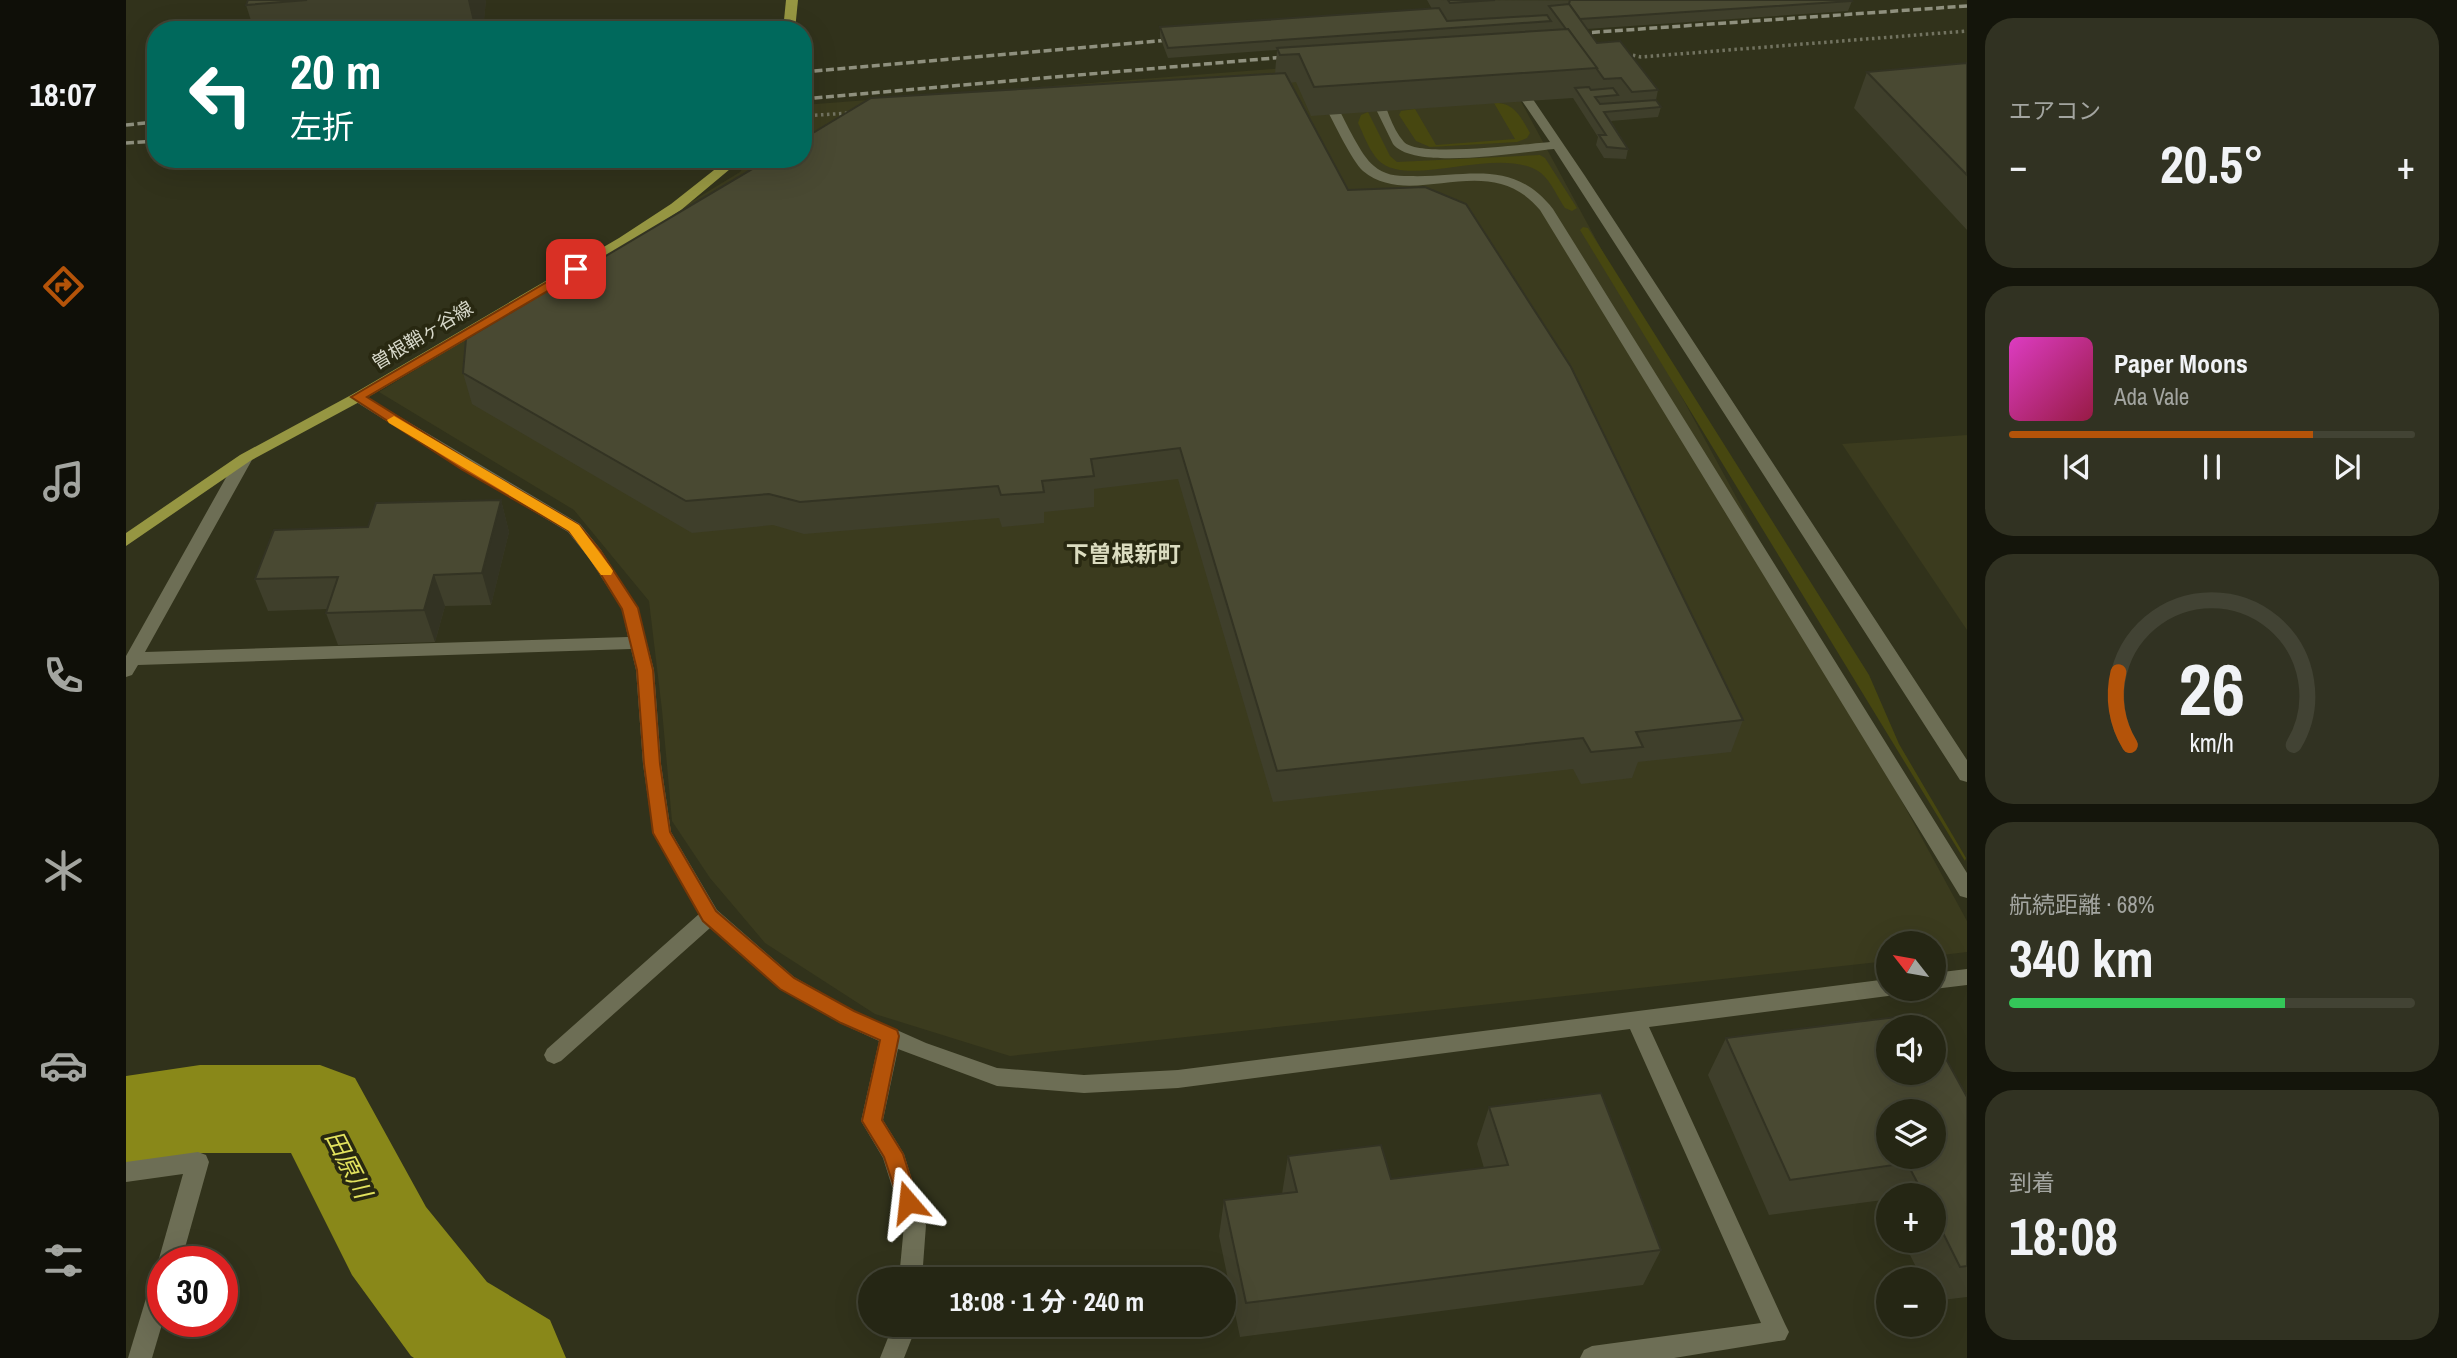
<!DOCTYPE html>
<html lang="ja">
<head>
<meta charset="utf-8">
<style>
	body { margin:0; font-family:"Archivo Narrow","Noto Sans JP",sans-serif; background:#313222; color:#f1f3f6; height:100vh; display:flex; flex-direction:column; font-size:26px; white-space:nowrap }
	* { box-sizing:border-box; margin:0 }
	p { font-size:23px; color:#a3a5a0 }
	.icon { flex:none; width:38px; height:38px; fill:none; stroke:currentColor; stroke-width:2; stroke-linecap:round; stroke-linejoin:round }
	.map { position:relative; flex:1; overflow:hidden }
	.side { display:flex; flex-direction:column; gap:18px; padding:18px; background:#14150b; width:490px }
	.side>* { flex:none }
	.top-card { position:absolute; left:21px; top:21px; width:665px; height:147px; border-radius:28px; box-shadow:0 7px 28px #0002,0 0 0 2px #424334; background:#00695c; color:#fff; overflow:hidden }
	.needle { width:46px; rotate:301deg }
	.fabs { position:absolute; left:1750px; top:931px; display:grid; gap:14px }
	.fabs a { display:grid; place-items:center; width:70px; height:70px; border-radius:50%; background:#252614; box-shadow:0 7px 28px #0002,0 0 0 2px #424334; font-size:35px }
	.speed { position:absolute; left:21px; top:1246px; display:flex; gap:14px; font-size:35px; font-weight:700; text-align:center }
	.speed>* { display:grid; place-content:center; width:91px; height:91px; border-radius:50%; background:#252614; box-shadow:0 7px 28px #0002,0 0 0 2px #424334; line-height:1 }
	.speed .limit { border:10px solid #d22; background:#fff; color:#111 }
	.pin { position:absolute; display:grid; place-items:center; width:60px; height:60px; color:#fff; margin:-30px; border-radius:14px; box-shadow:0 4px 10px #0006 }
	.me { position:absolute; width:77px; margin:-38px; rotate:343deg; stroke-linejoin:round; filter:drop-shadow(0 0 5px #0008) }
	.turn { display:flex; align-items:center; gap:24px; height:147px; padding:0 28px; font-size:32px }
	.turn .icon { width:91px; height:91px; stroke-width:2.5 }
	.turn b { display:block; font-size:49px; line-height:60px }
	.big { font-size:52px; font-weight:700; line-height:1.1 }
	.side .widget { flex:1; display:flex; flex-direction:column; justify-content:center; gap:10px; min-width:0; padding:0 24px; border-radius:28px; background:#313222 }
	.side .dial { align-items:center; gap:0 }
	.dial svg { height:182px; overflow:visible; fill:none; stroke:#424334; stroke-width:7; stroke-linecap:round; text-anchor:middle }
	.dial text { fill:#f1f3f6; stroke:none }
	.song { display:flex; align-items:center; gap:21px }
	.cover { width:84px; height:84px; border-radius:10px; background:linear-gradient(135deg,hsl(310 70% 55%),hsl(340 70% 35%)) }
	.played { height:7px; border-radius:4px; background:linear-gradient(90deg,#b45309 75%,#424334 75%) }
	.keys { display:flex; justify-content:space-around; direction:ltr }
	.heat { display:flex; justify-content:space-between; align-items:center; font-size:38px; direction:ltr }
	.charge { height:10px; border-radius:5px; background:linear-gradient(90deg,#34c759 68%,#424334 0) }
	.trip { position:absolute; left:732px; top:1267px; width:378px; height:70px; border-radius:35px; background:#252614; box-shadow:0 7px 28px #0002,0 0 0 2px #424334; font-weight:700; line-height:70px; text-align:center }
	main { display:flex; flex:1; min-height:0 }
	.tabs { display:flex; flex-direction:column; width:126px; justify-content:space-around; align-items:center; background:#0f0f08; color:#a3a5a0 }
	.tabs .icon { width:49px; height:49px }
	.tabs .on { color:#b45309 }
	.tabs b { font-size:32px; color:#f1f3f6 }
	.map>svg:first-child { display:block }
	.built { fill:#3b3b1e }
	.green { fill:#474710 }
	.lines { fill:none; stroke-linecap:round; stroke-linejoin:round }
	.river { fill:#898819; fill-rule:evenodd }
	.path { stroke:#727360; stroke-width:3.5; stroke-dasharray:2.5 3.5; stroke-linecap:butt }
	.minor { fill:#6d6e55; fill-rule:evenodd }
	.major { fill:#969642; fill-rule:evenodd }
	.rail { stroke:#8f907e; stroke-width:3.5; stroke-dasharray:8 3.5; stroke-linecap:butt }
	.wall { fill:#3f3f2b }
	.shaded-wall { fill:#333323 }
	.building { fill:#494932; stroke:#333323; stroke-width:2; fill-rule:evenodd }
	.route { fill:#b45309; stroke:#753606; stroke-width:2 }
	.slow { fill:#f59e0b }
	.labels { text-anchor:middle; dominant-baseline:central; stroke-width:7; stroke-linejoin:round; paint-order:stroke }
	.street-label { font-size:19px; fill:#d6d7c9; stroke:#282811 }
	.quarter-label { font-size:23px; font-weight:bold; fill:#dbdcc0; stroke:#282811 }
	.near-water-label { font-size:24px; font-style:italic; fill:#e3e35e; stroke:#282811 }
</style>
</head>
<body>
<main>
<nav class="tabs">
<b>18:07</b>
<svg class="icon on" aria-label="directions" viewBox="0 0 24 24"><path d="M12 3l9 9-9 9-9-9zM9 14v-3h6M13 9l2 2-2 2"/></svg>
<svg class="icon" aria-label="music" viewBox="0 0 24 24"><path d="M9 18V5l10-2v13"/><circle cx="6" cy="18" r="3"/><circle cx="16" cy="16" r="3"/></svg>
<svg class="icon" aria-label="phone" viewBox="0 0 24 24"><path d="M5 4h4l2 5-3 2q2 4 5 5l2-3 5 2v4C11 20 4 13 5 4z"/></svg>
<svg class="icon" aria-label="climate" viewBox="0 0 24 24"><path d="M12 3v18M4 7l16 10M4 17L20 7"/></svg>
<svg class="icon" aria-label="car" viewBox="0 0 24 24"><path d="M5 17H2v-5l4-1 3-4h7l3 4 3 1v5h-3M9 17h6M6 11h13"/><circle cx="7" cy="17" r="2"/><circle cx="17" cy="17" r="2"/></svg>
<svg class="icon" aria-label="filters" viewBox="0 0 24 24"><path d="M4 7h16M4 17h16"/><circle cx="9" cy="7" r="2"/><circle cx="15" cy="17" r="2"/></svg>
</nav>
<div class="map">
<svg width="1841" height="1358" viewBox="0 0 1841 1358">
	<rect width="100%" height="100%" fill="#31321b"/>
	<g class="built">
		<polygon points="1368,52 1841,921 1841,952 1808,956 1808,943 1762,943 1762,961 884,1056 749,1014 639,943 584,878 546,821 536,710 523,601 448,510 253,392 614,172 624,159 677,159 677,105"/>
		<polygon points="1841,435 1841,630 1716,444"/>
	</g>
	<g class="green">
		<path d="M1368 103C1388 102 1395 117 1404 133L1401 138 1391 142 1304 147 1290 141 1273 115 1275 111 1289 109 1310 145 1389 139Z"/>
		<path d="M1242 112 1264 156 1271 162 1414 155 1419 158 1451 208 1446 211 1439 208C1432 198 1425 181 1415 173 1377 145 1290 186 1257 164 1245 156 1238 135 1232 123L1235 115Z"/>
		<polygon points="1457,227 1462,228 1743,675 1773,744 1840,858 1839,861 1454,230"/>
	</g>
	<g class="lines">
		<polygon class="river" points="74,1065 194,1065 229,1078 300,1207 361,1282 424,1320 440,1358 288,1358 285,1356 226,1275 165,1153 74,1153 0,1164 0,1076"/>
		<g class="path">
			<polyline points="1501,54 1515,57 1841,31"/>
			<polyline points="677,116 724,113"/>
		</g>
		<g class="minor">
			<path d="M1387 82 1400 89 1459 176 1841 760V782L1834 780 1428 149C1395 152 1288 171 1267 144L1241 91 1251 88C1261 105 1265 128 1278 142 1293 158 1399 144 1424 142L1392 95 1381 86Z"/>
			<path d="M1214 91 1220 95 1211 106C1220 122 1235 156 1248 166 1258 175 1270 176 1283 176 1340 178 1386 157 1427 209L1841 873V898L1834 896 1414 210C1362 147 1287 212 1237 171 1226 161 1207 121 1199 106L1210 92Z"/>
			<polygon points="232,392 454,524 475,550 512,609 528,670 535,764 545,832 591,910 668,977 728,1011 800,1043 871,1068 958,1075 1052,1070 1762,979 1762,989 1771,989 1769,993 1762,996 1523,1027 1659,1324 1663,1332 1659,1340 1548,1358 1454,1358 1458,1350 1466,1346 1635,1323 1504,1029 1052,1088 958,1093 871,1086 772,1049 757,1120 778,1154 800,1225 796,1279 773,1279 778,1225 757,1158 735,1121 753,1041 714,1023 654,989 584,928 435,1061 428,1064 421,1061 418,1055 421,1049 573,914 527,833 517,764 510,670 505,649 12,665 6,675 0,677 0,656 111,458 119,453 127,458 19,652 502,637 496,609 463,558 442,532 335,468 227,400 225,397 227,394"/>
			<polygon points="1841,969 1841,985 1808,989 1806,989 1808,973"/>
			<polygon points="72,1152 80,1155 83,1162 55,1262 37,1262 37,1270 32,1262 57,1174 0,1182 0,1162"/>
			<polygon points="37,1271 37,1321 26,1358 2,1358 25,1282 29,1274"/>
			<polygon points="767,1325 791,1325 778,1358 754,1358"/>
		</g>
		<g class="major">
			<polygon points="660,0 672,0 669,30 657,30"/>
			<polygon points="602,159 616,159 555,210 503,244 237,400 124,461 0,546 0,533 114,455 227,394 493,238 545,204"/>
		</g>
		<g class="rail">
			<polyline points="1443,34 1841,6"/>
			<polyline points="677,72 1054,39"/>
			<polyline points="677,99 1171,56"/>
			<polyline points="0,125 30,122"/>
			<polyline points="0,143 30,141"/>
		</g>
	</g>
	<g class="wall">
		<polygon points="122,0 360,0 357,30 128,30 120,5"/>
		<polygon points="1301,0 1726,1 1722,11 1461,29 1471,43 1532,90 1530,100 1535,107 1532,117 1485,121 1502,149 1500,159 1478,158 1470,145 1472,137 1447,98 1185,116 1170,82 1164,83 1222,190 1617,720 1605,752 1512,762 1506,778 1455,784 1447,769 1147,802 1052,479 968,489 968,507 918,512 918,523 876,527 873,518 678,534 647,525 566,533 346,404 337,373 1149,73 1151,50 1042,58 1034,37 1034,27 1306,9"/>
		<polygon points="1841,63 1841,230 1728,108 1741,72"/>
		<polygon points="375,500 383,532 365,605 319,606 309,642 212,645 200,613 201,609 142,611 129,579 242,527"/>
		<polygon points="1600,1038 1841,1097 1841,1297 1808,1301 1808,1279 1796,1279 1777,1241 1808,1241 1808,1195 1762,1195 1762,1210 1757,1200 1643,1215 1582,1075"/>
		<polygon points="1363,1107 1535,1250 1517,1285 1114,1337 1093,1236 1098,1200 1156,1194 1162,1156 1265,1179 1358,1168 1351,1144"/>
	</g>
	<g class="shaded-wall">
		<polygon points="342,0 360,0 357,30 349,30"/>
		<polygon points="375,500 383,532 365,605 356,573"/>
		<polygon points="308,575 319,606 309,642 298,610"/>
	</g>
	<g class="building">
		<polygon points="122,0 181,0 120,5"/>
		<polygon points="1322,0 1369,0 1324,3"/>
		<polygon points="1444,0 1725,0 1726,1 1454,19 1443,4"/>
		<polygon points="1443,4 1471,43 1494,41 1532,90 1506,92 1495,78 1478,79 1442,29 1440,29 1423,6"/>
		<polygon points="1313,8 1321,21 1421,15 1425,21 1042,48 1034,27"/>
		<polygon points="1442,29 1471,68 1188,87 1173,54 1154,55 1151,48"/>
		<polygon points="1841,63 1841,175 1741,72"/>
		<polygon points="1159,73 1222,190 1299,187 1340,204 1445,367 1617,720 1510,732 1517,747 1465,752 1457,738 1151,771 1054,448 965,459 968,476 916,481 918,492 875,495 872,486 674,502 643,494 560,501 337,373 340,339 643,159 677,159 677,139 745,98"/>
		<polygon points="1463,87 1465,90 1487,88 1492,95 1469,97 1474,104 1530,100 1535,107 1478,112 1502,149 1481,147 1473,135 1480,135 1449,88"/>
		<polygon points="375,500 356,573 308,575 298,610 200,613 212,577 129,579 148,530 242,527 250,503"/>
		<path d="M1795 1014 1802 1027H1762V1073H1808V1037L1841 1097V1266L1834 1267 1808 1215V1195H1798L1781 1163 1664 1180 1600 1038ZM1762 1111H1808V1157H1762Z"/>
		<polygon points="1475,1093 1535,1250 1120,1303 1098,1200 1171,1192 1162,1156 1255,1145 1265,1179 1382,1165 1363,1107"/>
	</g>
	<polygon class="route" points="450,265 454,267 454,272 241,397 345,462 453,525 474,550 512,608 527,670 534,764 544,832 590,911 668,978 728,1011 771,1030 773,1036 756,1120 777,1154 792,1202 789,1208 782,1211 775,1208 758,1157 736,1121 754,1040 715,1023 654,989 577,921 527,833 518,764 511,670 496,609 464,557 443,531 335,469 225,397"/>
	<polygon class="slow" points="268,416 453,525 485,568 487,571 485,575 475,575 443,531 263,423 261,420"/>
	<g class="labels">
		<g class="street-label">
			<text transform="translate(296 335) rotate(-31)">曽根鞘ヶ谷線</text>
		</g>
		<g class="quarter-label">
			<text x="997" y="553">下曽根新町</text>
		</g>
		<g class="near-water-label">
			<text transform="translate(223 1164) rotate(63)">田原川</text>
		</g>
	</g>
</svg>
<div class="fabs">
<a><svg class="needle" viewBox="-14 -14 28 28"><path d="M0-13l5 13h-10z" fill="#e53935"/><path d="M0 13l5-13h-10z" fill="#a3a5a0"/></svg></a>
<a><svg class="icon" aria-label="sound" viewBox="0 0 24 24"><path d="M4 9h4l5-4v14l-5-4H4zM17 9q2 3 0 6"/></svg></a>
<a><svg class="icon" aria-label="layers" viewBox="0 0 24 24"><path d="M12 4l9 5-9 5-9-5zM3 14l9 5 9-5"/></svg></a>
<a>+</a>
<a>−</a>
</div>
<div class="speed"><div class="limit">30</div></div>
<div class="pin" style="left:450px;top:269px;background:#d93025"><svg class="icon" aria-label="arrive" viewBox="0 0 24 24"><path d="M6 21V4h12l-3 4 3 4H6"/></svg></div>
<svg class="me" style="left:782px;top:1202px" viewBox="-20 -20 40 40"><path d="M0-17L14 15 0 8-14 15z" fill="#b45309" stroke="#fff" stroke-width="4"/></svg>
<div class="trip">18:08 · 1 分 · 240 m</div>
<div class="top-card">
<div class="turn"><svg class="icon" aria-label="left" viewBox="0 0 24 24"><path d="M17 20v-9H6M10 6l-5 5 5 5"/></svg><div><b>20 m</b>左折</div></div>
</div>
</div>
<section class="side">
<div class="widget"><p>エアコン</p>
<div class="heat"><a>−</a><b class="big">20.5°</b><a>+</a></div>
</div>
<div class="widget">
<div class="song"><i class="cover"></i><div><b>Paper Moons</b><p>Ada Vale</p></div></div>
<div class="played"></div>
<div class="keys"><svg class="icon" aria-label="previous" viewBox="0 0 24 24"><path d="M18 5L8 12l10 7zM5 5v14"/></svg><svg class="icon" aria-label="pause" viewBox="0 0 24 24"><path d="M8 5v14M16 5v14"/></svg><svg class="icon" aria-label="next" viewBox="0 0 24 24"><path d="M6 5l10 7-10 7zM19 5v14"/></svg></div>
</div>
<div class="widget dial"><svg viewBox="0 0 100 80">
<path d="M14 69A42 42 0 1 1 86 69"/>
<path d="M14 69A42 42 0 0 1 9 37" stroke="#b45309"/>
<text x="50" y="56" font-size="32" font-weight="700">26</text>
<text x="50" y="72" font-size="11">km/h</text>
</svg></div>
<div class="widget"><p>航続距離 · 68%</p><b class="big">340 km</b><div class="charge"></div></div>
<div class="widget"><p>到着</p><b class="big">18:08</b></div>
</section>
</main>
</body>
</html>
